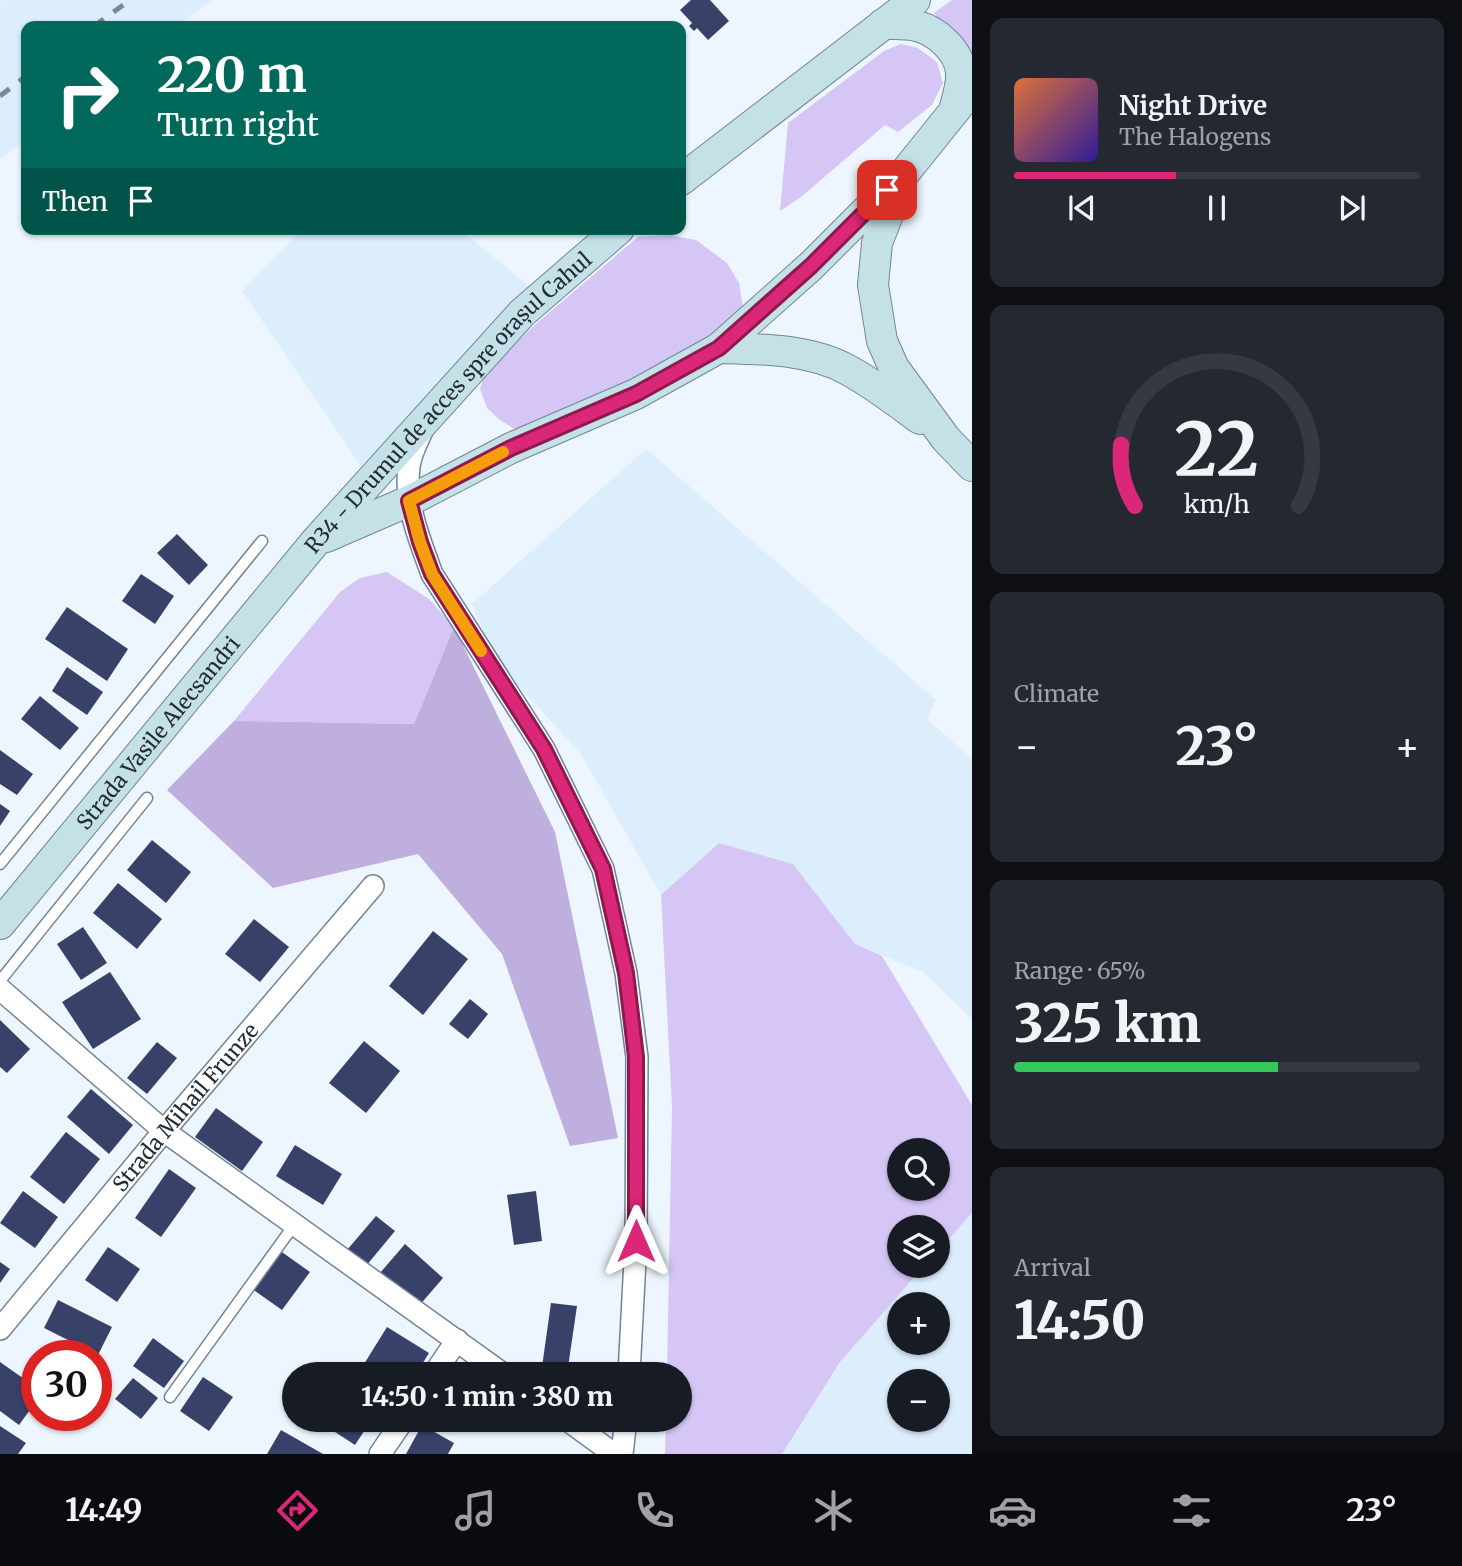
<!DOCTYPE html>
<html lang="en">
<head>
<meta charset="utf-8">
<style>
	body { margin:0; font-family:Merriweather,serif; background:#242831; color:#f1f3f6; height:100vh; display:flex; flex-direction:column; font-size:26px; white-space:nowrap }
	* { box-sizing:border-box; margin:0 }
	p { font-size:23px; color:#9ea1a6 }
	.icon { flex:none; width:38px; height:38px; fill:none; stroke:currentColor; stroke-width:2; stroke-linecap:round; stroke-linejoin:round }
	.map { position:relative; flex:1; overflow:hidden }
	.sheet { display:flex; flex-direction:column; gap:18px; padding:18px; background:#0d0f14; width:490px }
	.sheet>* { flex:none }
	.guide { position:absolute; left:21px; top:21px; width:665px; height:214px; border-radius:14px; box-shadow:0 2px 5px #0004; background:#00695c; color:#fff; overflow:hidden }
	.tools { position:absolute; left:887px; top:1138px; display:grid; gap:14px }
	.tools a { display:grid; place-items:center; width:63px; height:63px; border-radius:50%; background:#171b24; box-shadow:0 2px 5px #0004; font-size:35px }
	.speed { position:absolute; left:21px; top:1340px; display:flex; gap:14px; font-size:35px; font-weight:700; text-align:center }
	.speed>* { display:grid; place-content:center; width:91px; height:91px; border-radius:50%; background:#171b24; box-shadow:0 2px 5px #0004; line-height:1 }
	.speed .limit { border:10px solid #d22; background:#fff; color:#111 }
	.pin { position:absolute; display:grid; place-items:center; width:60px; height:60px; color:#fff; margin:-30px; border-radius:14px; box-shadow:0 4px 10px #0006 }
	.me { position:absolute; width:77px; margin:-38px; rotate:0deg; stroke-linejoin:round; filter:drop-shadow(0 0 5px #0008) }
	.turn { display:flex; align-items:center; gap:24px; height:147px; padding:0 21px; font-size:32px }
	.turn .icon { width:91px; height:91px; stroke-width:2.5 }
	.turn b { display:block; font-size:49px; line-height:60px }
	.then { display:flex; align-items:center; height:66px; padding:0 21px; background:#0003; gap:14px; font-size:26px }
	.big { font-size:52px; font-weight:800; line-height:1.1 }
	.sheet .tile { flex:1; display:flex; flex-direction:column; justify-content:center; gap:10px; min-width:0; padding:0 24px; border-radius:14px; background:#242831 }
	.sheet .dial { align-items:center; gap:0 }
	.dial svg { height:182px; overflow:visible; fill:none; stroke:#363941; stroke-width:7; stroke-linecap:round; text-anchor:middle }
	.dial text { fill:#f1f3f6; stroke:none }
	.song { display:flex; align-items:center; gap:21px }
	.cover { width:84px; height:84px; border-radius:10px; background:linear-gradient(135deg,hsl(20 70% 55%),hsl(250 70% 35%)) }
	.played { height:7px; border-radius:4px; background:linear-gradient(90deg,#db2777 40%,#363941 40%) }
	.keys { display:flex; justify-content:space-around; direction:ltr }
	.heat { display:flex; justify-content:space-between; align-items:center; font-size:38px; direction:ltr }
	.charge { height:10px; border-radius:5px; background:linear-gradient(90deg,#34c759 65%,#363941 0) }
	.trip { position:absolute; left:282px; top:1362px; width:410px; height:70px; border-radius:35px; background:#171b24; box-shadow:0 2px 5px #0004; font-weight:800; line-height:70px; text-align:center }
	.menu { display:flex; height:112px; justify-content:space-around; align-items:center; background:#090b0e; color:#9ea1a6 }
	.menu .icon { width:49px; height:49px }
	.menu .active { color:#db2777 }
	.menu b { font-size:32px; color:#f1f3f6 }
	main { display:flex; flex:1; min-height:0 }
	.map>svg:first-child { display:block }
	.built { fill:#dcedfc; fill-rule:evenodd }
	.green { fill:#d5c6f6; fill-rule:evenodd }
	.forest { fill:#beafde }
	.building { fill:#384269 }
	.lines { fill:none; stroke-linecap:round; stroke-linejoin:round }
	.lane-casing { stroke:#718597; stroke-width:13 }
	.street-casing { stroke:#718597; stroke-width:24 }
	.secondary-casing { stroke:#718597; stroke-width:32 }
	.lane { stroke:#fff; stroke-width:10 }
	.street { stroke:#fff; stroke-width:21 }
	.secondary { stroke:#c5e1e8; stroke-width:30 }
	.rail { stroke:#808890; stroke-width:5; stroke-dasharray:12 12; stroke-linecap:butt }
	.route-casing { stroke:#8e194d; stroke-width:18 }
	.route { stroke:#db2777; stroke-width:12 }
	.slow { stroke:#f59e0b; stroke-width:12 }
	.labels { text-anchor:middle; dominant-baseline:central; stroke-width:7; stroke-linejoin:round; paint-order:stroke }
	.street-label { font-size:21px; fill:#232b33; stroke:#fff }
</style>
</head>
<body>
<main>
<div class="map">
<svg width="972" height="1454" viewBox="0 0 972 1454">
	<rect width="100%" height="100%" fill="#edf6fe"/>
	<g class="built">
		<polygon points="1,0 212,0 177,26 26,26 26,139 0,159 0,1"/>
		<polygon points="303,229 459,229 533,289 361,466 242,291"/>
		<polygon points="646,449 936,700 927,719 972,759 972,1019 922,971 855,945 793,864 719,843 661,895 581,754 496,661 472,604"/>
		<path d="M972 1213V1454H782L840 1362 925 1265H938V1251ZM900 1304H938V1342H900ZM900 1381H938V1419H900Z"/>
	</g>
	<g class="green">
		<polygon points="952,0 972,0 972,65 970,68 934,13"/>
		<polygon points="901,44 918,48 937,62 943,83 932,105 898,132 885,125 801,197 780,211 788,123 884,51"/>
		<polygon points="668,235 696,240 727,263 739,283 744,314 640,378 516,430 500,420 487,408 480,389 485,372 537,323 638,237"/>
		<polygon points="387,572 429,599 454,627 414,724 234,721 340,592 360,578"/>
		<path d="M719 843 793 864 855 944 882 956 972 1105V1213L938 1251V1227H900V1265H925L840 1362 782 1454H665L666 1419H679V1374H667L672 1107 661 895ZM900 1150H938V1188H900Z"/>
	</g>
	<polygon class="forest" points="454,627 555,832 618,1138 570,1146 502,954 418,854 273,888 167,790 234,721 414,724"/>
	<g class="building">
		<polygon points="691,0 710,0 729,21 708,40 697,28 694,31 689,26 692,23 680,10"/>
		<polygon points="177,534 208,565 189,585 157,553"/>
		<polygon points="141,574 174,596 155,624 122,601"/>
		<polygon points="67,607 128,649 107,681 45,639"/>
		<polygon points="67,667 103,692 87,715 52,691"/>
		<polygon points="40,696 79,728 60,750 21,719"/>
		<polygon points="0,750 33,774 17,795 0,784"/>
		<polygon points="0,804 10,811 0,826"/>
		<polygon points="152,840 191,872 166,903 127,870"/>
		<polygon points="118,883 162,919 137,949 93,913"/>
		<polygon points="254,919 289,947 260,982 225,954"/>
		<polygon points="83,927 107,963 81,980 57,944"/>
		<polygon points="433,931 468,959 423,1015 389,986"/>
		<polygon points="110,972 141,1019 93,1049 62,1002"/>
		<polygon points="470,999 488,1014 468,1039 449,1024"/>
		<polygon points="0,1020 30,1049 7,1073 0,1067"/>
		<polygon points="364,1041 400,1071 366,1113 329,1083"/>
		<polygon points="157,1042 177,1058 147,1094 127,1078"/>
		<polygon points="91,1089 133,1125 109,1154 67,1117"/>
		<polygon points="216,1108 263,1142 242,1171 195,1137"/>
		<polygon points="66,1132 100,1159 64,1204 30,1177"/>
		<polygon points="295,1145 342,1174 323,1205 276,1176"/>
		<polygon points="169,1169 196,1188 161,1237 135,1218"/>
		<polygon points="23,1191 58,1217 35,1248 0,1223"/>
		<polygon points="536,1191 542,1241 514,1245 507,1195"/>
		<polygon points="376,1216 395,1231 366,1266 347,1250"/>
		<polygon points="405,1244 443,1278 418,1307 380,1273"/>
		<polygon points="108,1247 140,1269 117,1302 85,1280"/>
		<polygon points="279,1250 310,1272 282,1310 251,1288"/>
		<polygon points="0,1262 10,1269 0,1283"/>
		<polygon points="58,1300 112,1327 98,1355 44,1328"/>
		<polygon points="551,1303 577,1306 567,1374 541,1374"/>
		<polygon points="387,1327 429,1353 416,1374 379,1374 364,1364"/>
		<polygon points="153,1338 184,1361 164,1388 133,1366"/>
		<polygon points="0,1362 37,1388 37,1400 19,1425 0,1411"/>
		<polygon points="203,1377 233,1397 209,1431 180,1411"/>
		<polygon points="133,1378 158,1398 141,1419 115,1399"/>
		<polygon points="315,1419 372,1419 355,1445"/>
		<polygon points="422,1425 454,1443 448,1454 406,1454"/>
		<polygon points="0,1426 26,1443 18,1454 0,1454"/>
		<polygon points="281,1430 323,1454 267,1454"/>
	</g>
	<g class="lines">
		<defs>
			<g id="lane">
				<polyline points="0,864 262,541"/>
				<polyline points="0,981 147,798"/>
				<polyline points="170,1397 294,1225"/>
			</g>
			<g id="street">
				<path d="M422 431C417 442 410 455 409 467 404 503 420 541 432 574L544 749 603 869 626 973 637 1057 636 1241 629 1374"/>
				<polyline points="0,989 164,1131 503,1374"/>
				<path id="s1" d="M0 1329 164 1131 373 886"/>
				<polyline points="434,1374 457,1340"/>
				<polyline points="566,1419 614,1454"/>
				<polyline points="380,1454 404,1419"/>
				<polyline points="622,1454 626,1419"/>
			</g>
			<g id="secondary">
				<path d="M883 24C894 24 906 23 917 26 937 31 959 51 961 72 962 85 957 99 954 111"/>
				<polyline points="681,180 915,0"/>
				<polyline points="900,184 877,243 873,285 882,341 894,368 946,439 972,466"/>
				<path d="M719 348C761 349 810 349 848 370 874 384 897 402 920 419"/>
				<polyline points="326,537 409,501 511,448 636,394 719,348 811,266 906,171 972,89"/>
				<path id="s2" d="M0 924 316 541 522 313 619 229"/>
			</g>
		</defs>
		<use href="#lane" class="lane-casing"/>
		<use href="#street" class="street-casing"/>
		<use href="#secondary" class="secondary-casing"/>
		<use href="#lane" class="lane"/>
		<use href="#street" class="street"/>
		<use href="#secondary" class="secondary"/>
		<g class="rail">
			<polyline points="94,26 130,0"/>
			<polyline points="0,96 26,76"/>
		</g>
	</g>
	<g class="lines">
		<defs>
			<polyline id="route" points="636,1241 636,1057 626,973 603,869 544,749 432,574 420,542 409,501 511,448 636,394 719,348 811,266 887,190"/>
		</defs>
		<use href="#route" class="route-casing"/>
		<use href="#route" class="route"/>
		<polyline class="slow" points="481,651 432,574 420,542 409,501 503,452"/>
	</g>
	<g class="labels">
		<g class="street-label">
			<text stroke="none"><textPath href="#s2" startOffset="688">R34 - Drumul de acces spre orașul Cahul</textPath></text>
			<text stroke="none"><textPath href="#s2" startOffset="248">Strada Vasile Alecsandri</textPath></text>
			<text stroke="none"><textPath href="#s1" startOffset="289">Strada Mihail Frunze</textPath></text>
		</g>
	</g>
</svg>
<div class="tools">
<a><svg class="icon" aria-label="search" viewBox="0 0 24 24"><circle cx="10" cy="10" r="6"/><path d="M15 15l6 6"/></svg></a>
<a><svg class="icon" aria-label="layers" viewBox="0 0 24 24"><path d="M12 4l9 5-9 5-9-5zM3 14l9 5 9-5"/></svg></a>
<a>+</a>
<a>−</a>
</div>
<div class="speed"><div class="limit">30</div></div>
<div class="pin" style="left:887px;top:190px;background:#d93025"><svg class="icon" aria-label="arrive" viewBox="0 0 24 24"><path d="M6 21V4h12l-3 4 3 4H6"/></svg></div>
<svg class="me" style="left:636px;top:1241px" viewBox="-20 -20 40 40"><path d="M0-17L14 15 0 8-14 15z" fill="#db2777" stroke="#fff" stroke-width="4"/></svg>
<div class="trip">14:50 · 1 min · 380 m</div>
<div class="guide">
<div class="turn"><svg class="icon" aria-label="right" viewBox="0 0 24 24"><path d="M7 20v-9h11M14 6l5 5-5 5"/></svg><div><b>220 m</b>Turn right</div></div>
<div class="then">Then<svg class="icon" aria-label="arrive" viewBox="0 0 24 24"><path d="M6 21V4h12l-3 4 3 4H6"/></svg></div>
</div>
</div>
<section class="sheet">
<div class="tile">
<div class="song"><i class="cover"></i><div><b>Night Drive</b><p>The Halogens</p></div></div>
<div class="played"></div>
<div class="keys"><svg class="icon" aria-label="previous" viewBox="0 0 24 24"><path d="M18 5L8 12l10 7zM5 5v14"/></svg><svg class="icon" aria-label="pause" viewBox="0 0 24 24"><path d="M8 5v14M16 5v14"/></svg><svg class="icon" aria-label="next" viewBox="0 0 24 24"><path d="M6 5l10 7-10 7zM19 5v14"/></svg></div>
</div>
<div class="tile dial"><svg viewBox="0 0 100 80">
<path d="M14 69A42 42 0 1 1 86 69"/>
<path d="M14 69A42 42 0 0 1 8 42" stroke="#db2777"/>
<text x="50" y="56" font-size="32" font-weight="700">22</text>
<text x="50" y="72" font-size="11">km/h</text>
</svg></div>
<div class="tile"><p>Climate</p>
<div class="heat"><a>−</a><b class="big">23°</b><a>+</a></div>
</div>
<div class="tile"><p>Range · 65%</p><b class="big">325 km</b><div class="charge"></div></div>
<div class="tile"><p>Arrival</p><b class="big">14:50</b></div>
</section>
</main>
<nav class="menu">
<b>14:49</b>
<svg class="icon active" aria-label="directions" viewBox="0 0 24 24"><path d="M12 3l9 9-9 9-9-9zM9 14v-3h6M13 9l2 2-2 2"/></svg>
<svg class="icon" aria-label="music" viewBox="0 0 24 24"><path d="M9 18V5l10-2v13"/><circle cx="6" cy="18" r="3"/><circle cx="16" cy="16" r="3"/></svg>
<svg class="icon" aria-label="phone" viewBox="0 0 24 24"><path d="M5 4h4l2 5-3 2q2 4 5 5l2-3 5 2v4C11 20 4 13 5 4z"/></svg>
<svg class="icon" aria-label="climate" viewBox="0 0 24 24"><path d="M12 3v18M4 7l16 10M4 17L20 7"/></svg>
<svg class="icon" aria-label="car" viewBox="0 0 24 24"><path d="M5 17H2v-5l4-1 3-4h7l3 4 3 1v5h-3M9 17h6M6 11h13"/><circle cx="7" cy="17" r="2"/><circle cx="17" cy="17" r="2"/></svg>
<svg class="icon" aria-label="filters" viewBox="0 0 24 24"><path d="M4 7h16M4 17h16"/><circle cx="9" cy="7" r="2"/><circle cx="15" cy="17" r="2"/></svg>
<b>23°</b>
</nav>
</body>
</html>
